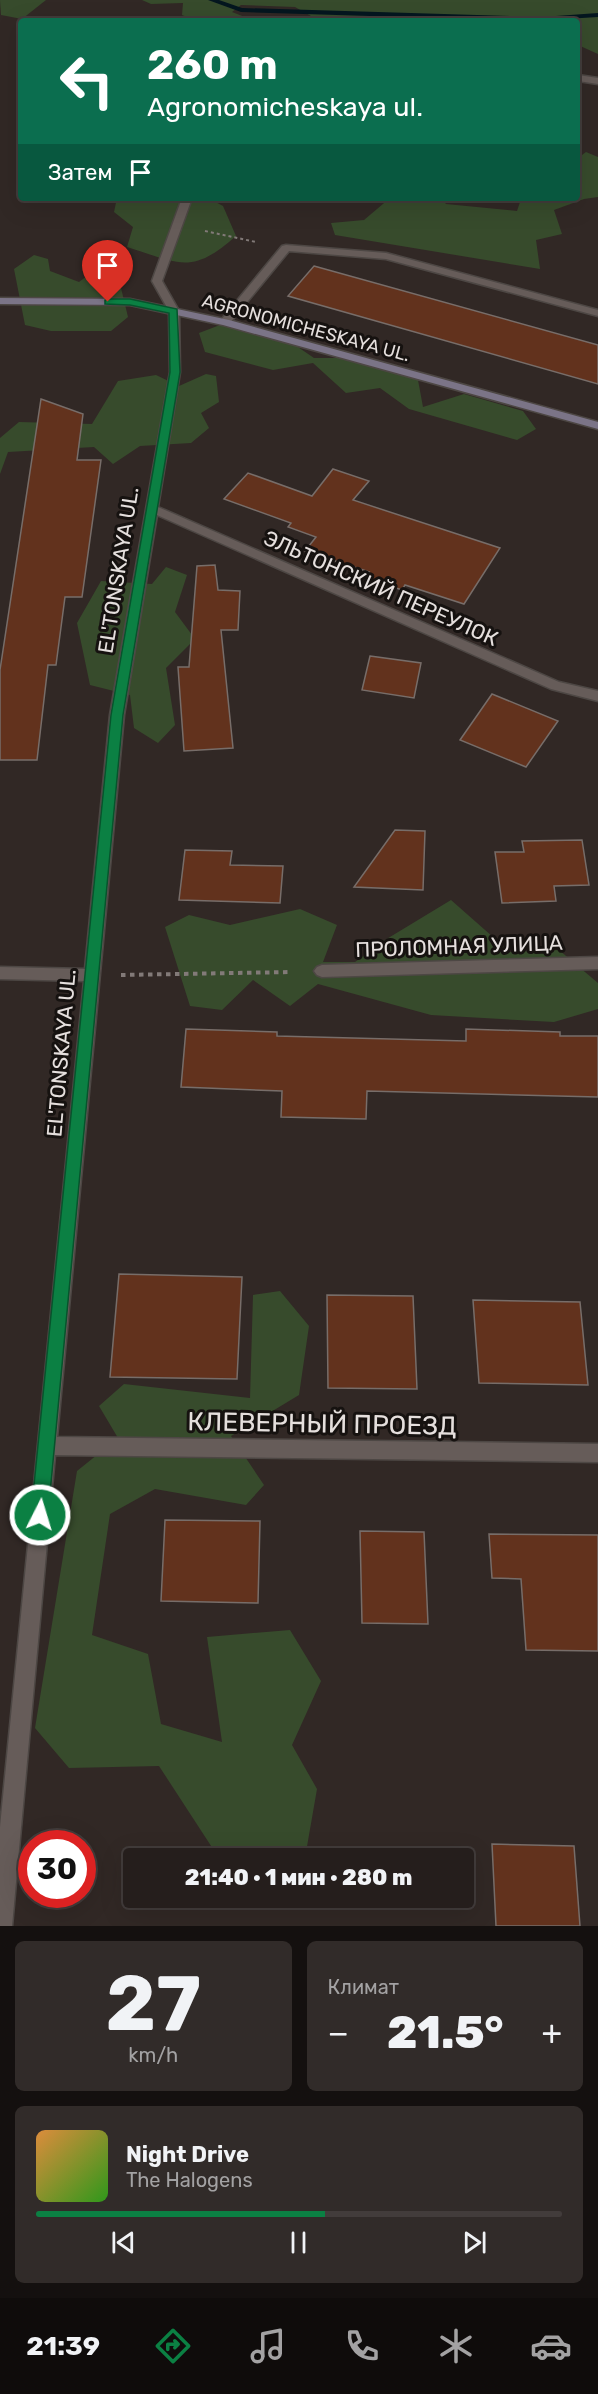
<!DOCTYPE html>
<html lang="ru">
<head>
<meta charset="utf-8">
<style>
	body { margin:0; font-family:Rubik,sans-serif; background:#312b29; color:#f1f3f6; height:100vh; display:flex; flex-direction:column; font-size:22px; white-space:nowrap }
	* { box-sizing:border-box; margin:0 }
	p { font-size:20px; color:#a3a2a3 }
	.icon { flex:none; width:33px; height:33px; fill:none; stroke:currentColor; stroke-width:2; stroke-linecap:round; stroke-linejoin:round }
	.map { position:relative; height:1926px; overflow:hidden }
	.panel { display:flex; flex-direction:column; gap:15px; padding:15px; background:#14100f; flex:1 }
	.panel>* { flex:none }
	.hud { position:absolute; left:18px; top:18px; width:562px; height:183px; border-radius:6px; box-shadow:0 6px 24px #0002,0 0 0 2px #423c3b; background:#0b6e4f; color:#fff; overflow:hidden }
	.speed { position:absolute; left:18px; top:1830px; display:flex; gap:12px; font-size:30px; font-weight:700; text-align:center }
	.speed>* { display:grid; place-content:center; width:78px; height:78px; border-radius:50%; background:#251e1c; box-shadow:0 6px 24px #0002,0 0 0 2px #423c3b; line-height:1 }
	.speed .limit { border:9px solid #d22; background:#fff; color:#111 }
	.pin { position:absolute; display:grid; place-items:center; width:51px; height:51px; color:#fff; margin:-62px -26px; border-radius:50% 50% 50% 0; rotate:-45deg; box-shadow:0 0 6px #0007 }
	.pin .icon { rotate:45deg }
	.me { position:absolute; width:66px; margin:-33px; rotate:5deg; stroke-linejoin:round; filter:drop-shadow(0 0 4px #0008) }
	.turn { display:flex; align-items:center; gap:21px; height:126px; padding:0 30px; font-size:27px }
	.turn .icon { width:78px; height:78px; stroke-width:2.5 }
	.turn b { display:block; font-size:42px; line-height:51px }
	.then { display:flex; align-items:center; height:57px; padding:0 30px; background:#0003; gap:12px; font-size:22px }
	.big { font-size:45px; font-weight:800; line-height:1.1 }
	.panel .widget { flex:1; display:flex; flex-direction:column; justify-content:center; gap:9px; min-width:0; padding:0 21px; border-radius:9px; background:#312b29 }
	.panel .dial { align-items:center; gap:0 }
	.dial b { font-size:78px; line-height:1 }
	.song { display:flex; align-items:center; gap:18px }
	.cover { width:72px; height:72px; border-radius:9px; background:linear-gradient(135deg,hsl(30 70% 55%),hsl(110 70% 35%)) }
	.played { height:6px; border-radius:3px; background:linear-gradient(90deg,#0b8043 55%,#423c3b 55%) }
	.keys { display:flex; justify-content:space-around; direction:ltr }
	.heat { display:flex; justify-content:space-between; align-items:center; font-size:33px; direction:ltr }
	.panel .tiles { flex:1; display:grid; gap:15px; grid-template-columns:1fr 1fr }
	.widget:last-child { grid-column:span 2 }
	.trip { position:absolute; left:123px; top:1848px; width:351px; height:60px; border-radius:6px; background:#251e1c; box-shadow:0 6px 24px #0002,0 0 0 2px #423c3b; font-weight:800; line-height:60px; text-align:center }
	.dock { display:flex; height:96px; justify-content:space-around; align-items:center; background:#0f0c0b; color:#a3a2a3 }
	.dock .icon { width:42px; height:42px }
	.dock .on { color:#0b8043 }
	.dock b { font-size:27px; color:#f1f3f6 }
	.map>svg:first-child { display:block }
	.green { fill:#374b2c }
	.lines { fill:none; stroke-linecap:round; stroke-linejoin:round }
	.stream { fill:#04161f; fill-rule:evenodd }
	.building { fill:#62321d; stroke:#776d69; stroke-width:1.5 }
	.lane-casing { stroke:#4d4744; stroke-width:3 }
	.street-casing { stroke:#4d4744; stroke-width:3 }
	.secondary-casing { stroke:#4d4744; stroke-width:3 }
	.path-far1 { stroke:#827a78; stroke-width:2; stroke-dasharray:3 3; stroke-linecap:butt }
	.path { stroke:#827a78; stroke-width:4; stroke-dasharray:4.5 4.5; stroke-linecap:butt }
	.lane { fill:#665c59; fill-rule:evenodd }
	.street { fill:#665c59; fill-rule:evenodd }
	.secondary { fill:#7b7487; fill-rule:evenodd }
	.route { fill:#0b8043; stroke:#07532c; stroke-width:1.5 }
	.labels { text-anchor:middle; dominant-baseline:central; stroke-width:6; stroke-linejoin:round; paint-order:stroke }
	.far-street-label { font-size:18px; fill:#e5dfdd; stroke:#161210 }
	.street-label { font-size:21px; fill:#e5dfdd; stroke:#161210 }
	.near-street-label { font-size:26px; fill:#e5dfdd; stroke:#161210 }
</style>
</head>
<body>
<div class="map">
<svg width="598" height="1926" viewBox="0 0 598 1926">
	<rect width="100%" height="100%" fill="#312825"/>
	<g class="green">
		<polygon points="0,0 46,0 22,19 1,15"/>
		<polygon points="142,0 598,0 598,54 578,45 578,21 320,21 295,7 241,5 232,12 255,21 197,21 182,15 183,3 151,4"/>
		<polygon points="586,152 598,157 598,197 584,199 554,210 562,234 536,240 540,269 335,235 331,223 364,220 390,198 441,198 446,204 517,211 520,202 511,198 578,198 578,158"/>
		<path d="M117 198H208L223 206 236 236C191 276 179 263 127 247L133 227 114 212Z"/>
		<polygon points="34,255 48,259 50,271 79,282 95,270 122,266 121,288 128,317 111,331 51,331 25,325 14,269"/>
		<polygon points="220,325 292,343 314,358 343,358 418,380 423,407 464,394 523,411 536,429 517,440 409,409 380,388 346,393 313,363 273,370 205,352 199,333"/>
		<polygon points="206,374 216,376 219,402 201,413 209,428 191,443 140,446 113,464 94,447 8,452 0,474 0,438 19,422 92,424 118,381 156,375 179,386"/>
		<polygon points="166,567 187,575 175,612 195,639 166,668 175,725 158,743 134,728 130,695 90,685 77,623 101,581 152,584"/>
		<polygon points="451,900 510,952 559,950 598,983 598,1009 554,1022 431,1015 318,984 290,1006 253,980 222,1010 190,1006 165,927 189,915 230,925 300,909 337,925 323,962 355,962 385,940"/>
		<polygon points="280,1291 309,1326 299,1395 231,1436 264,1485 246,1505 155,1489 110,1514 92,1635 148,1654 161,1724 222,1742 207,1637 290,1630 321,1681 292,1745 317,1789 305,1858 215,1852 159,1766 69,1768 35,1728 77,1471 118,1438 99,1406 124,1384 250,1398 253,1295"/>
	</g>
	<g class="lines">
		<polygon class="stream" points="208,0 219,0 242,8 542,17 598,13 598,17 533,21 241,12"/>
	</g>
	<g class="building">
		<polygon points="314,266 598,345 598,384 288,296"/>
		<polygon points="41,399 83,414 77,460 101,460 82,597 65,597 56,665 48,665 37,760 0,760 0,670"/>
		<polygon points="333,469 369,481 353,500 500,548 464,604 405,585 402,590 365,577 369,572 305,551 316,537 288,527 291,523 224,499 248,473 312,496"/>
		<polygon points="215,565 218,590 240,591 238,630 221,630 233,748 184,751 178,667 189,667 197,566"/>
		<polygon points="370,656 421,663 414,698 362,690"/>
		<polygon points="492,694 558,721 526,767 460,740"/>
		<polygon points="395,830 425,831 423,890 354,887"/>
		<polygon points="582,840 589,885 554,886 556,901 502,903 495,852 524,852 522,841"/>
		<polygon points="185,850 232,851 230,865 283,866 280,903 179,900"/>
		<polygon points="186,1029 277,1032 277,1036 466,1041 466,1029 560,1032 560,1036 598,1036 598,1097 367,1091 366,1119 281,1117 282,1091 181,1087"/>
		<polygon points="119,1274 242,1277 237,1379 110,1377"/>
		<polygon points="327,1295 413,1296 417,1389 328,1388"/>
		<polygon points="473,1300 580,1302 588,1385 479,1383"/>
		<polygon points="165,1520 260,1521 258,1603 161,1601"/>
		<polygon points="360,1531 424,1532 428,1624 362,1623"/>
		<polygon points="489,1534 598,1535 598,1651 526,1650 521,1579 492,1578"/>
		<polygon points="492,1844 574,1846 580,1926 496,1926"/>
	</g>
	<g class="lines">
		<defs>
			<polygon id="lane" points="286,245 386,253 598,310 598,316 386,259 289,251 229,324 221,324 221,320 282,246"/>
			<g id="street">
				<polygon points="578,75 598,78 598,84 578,81"/>
				<polygon points="182,198 192,198 162,281 179,311 180,372 158,507 559,682 598,691 598,701 551,689 157,515 124,715 57,1437 598,1444 598,1462 55,1455 12,1926 0,1926 0,1827 84,981 0,979 0,967 85,969 110,715 170,372 169,311 152,281"/>
				<polygon points="598,957 598,969 322,977 317,975 314,971 317,967 322,965"/>
			</g>
			<polygon id="secondary" points="0,298 130,299 229,320 598,422 598,429 223,325 130,305 0,304"/>
		</defs>
		<use href="#lane" class="lane-casing"/>
		<use href="#street" class="street-casing"/>
		<use href="#secondary" class="secondary-casing"/>
		<polyline class="path-far1" points="205,231 256,242"/>
		<polyline class="path" points="121,975 291,972"/>
		<use href="#lane" class="lane"/>
		<use href="#street" class="street"/>
		<use href="#secondary" class="secondary"/>
	</g>
	<polygon class="route" points="108,299 130,299 177,309 180,372 123,715 48,1515 46,1521 40,1524 34,1521 31,1515 111,715 170,372 169,313 130,305 105,304 105,300"/>
	<g class="labels">
		<g class="far-street-label">
			<text transform="translate(306 328) rotate(15)">AGRONOMICHESKAYA UL.</text>
		</g>
		<g class="street-label">
			<text transform="translate(118 570) rotate(-81)">EL'TONSKAYA UL.</text>
			<text transform="translate(381 588) rotate(24)">ЭЛЬТОНСКИЙ ПЕРЕУЛОК</text>
			<text transform="translate(459 946) rotate(-2)">ПРОЛОМНАЯ УЛИЦА</text>
			<text transform="translate(61 1053) rotate(-85)">EL'TONSKAYA UL.</text>
		</g>
		<g class="near-street-label">
			<text transform="translate(322 1424) rotate(1)">КЛЕВЕРНЫЙ ПРОЕЗД</text>
		</g>
	</g>
</svg>
<div class="speed"><div class="limit">30</div></div>
<div class="pin" style="left:108px;top:302px;background:#d93025"><svg class="icon" aria-label="arrive" viewBox="0 0 24 24"><path d="M6 21V4h12l-3 4 3 4H6"/></svg></div>
<svg class="me" style="left:40px;top:1515px" viewBox="-20 -20 40 40"><circle r="17" fill="#0b8043" stroke="#fff" stroke-width="3"/><path d="M0-11L8 9 0 5-8 9z" fill="#fff"/></svg>
<div class="trip">21:40 · 1 мин · 280 m</div>
<div class="hud">
<div class="turn"><svg class="icon" aria-label="left" viewBox="0 0 24 24"><path d="M17 20v-9H6M10 6l-5 5 5 5"/></svg><div><b>260 m</b>Agronomicheskaya ul.</div></div>
<div class="then">Затем<svg class="icon" aria-label="arrive" viewBox="0 0 24 24"><path d="M6 21V4h12l-3 4 3 4H6"/></svg></div>
</div>
</div>
<section class="panel">
<div class="tiles">
<div class="widget dial"><b>27</b><p>km/h</p></div>
<div class="widget"><p>Климат</p>
<div class="heat"><a>−</a><b class="big">21.5°</b><a>+</a></div>
</div>
<div class="widget">
<div class="song"><i class="cover"></i><div><b>Night Drive</b><p>The Halogens</p></div></div>
<div class="played"></div>
<div class="keys"><svg class="icon" aria-label="previous" viewBox="0 0 24 24"><path d="M18 5L8 12l10 7zM5 5v14"/></svg><svg class="icon" aria-label="pause" viewBox="0 0 24 24"><path d="M8 5v14M16 5v14"/></svg><svg class="icon" aria-label="next" viewBox="0 0 24 24"><path d="M6 5l10 7-10 7zM19 5v14"/></svg></div>
</div>
</div>
</section>
<nav class="dock">
<b>21:39</b>
<svg class="icon on" aria-label="directions" viewBox="0 0 24 24"><path d="M12 3l9 9-9 9-9-9zM9 14v-3h6M13 9l2 2-2 2"/></svg>
<svg class="icon" aria-label="music" viewBox="0 0 24 24"><path d="M9 18V5l10-2v13"/><circle cx="6" cy="18" r="3"/><circle cx="16" cy="16" r="3"/></svg>
<svg class="icon" aria-label="phone" viewBox="0 0 24 24"><path d="M5 4h4l2 5-3 2q2 4 5 5l2-3 5 2v4C11 20 4 13 5 4z"/></svg>
<svg class="icon" aria-label="climate" viewBox="0 0 24 24"><path d="M12 3v18M4 7l16 10M4 17L20 7"/></svg>
<svg class="icon" aria-label="car" viewBox="0 0 24 24"><path d="M5 17H2v-5l4-1 3-4h7l3 4 3 1v5h-3M9 17h6M6 11h13"/><circle cx="7" cy="17" r="2"/><circle cx="17" cy="17" r="2"/></svg>
</nav>
</body>
</html>
